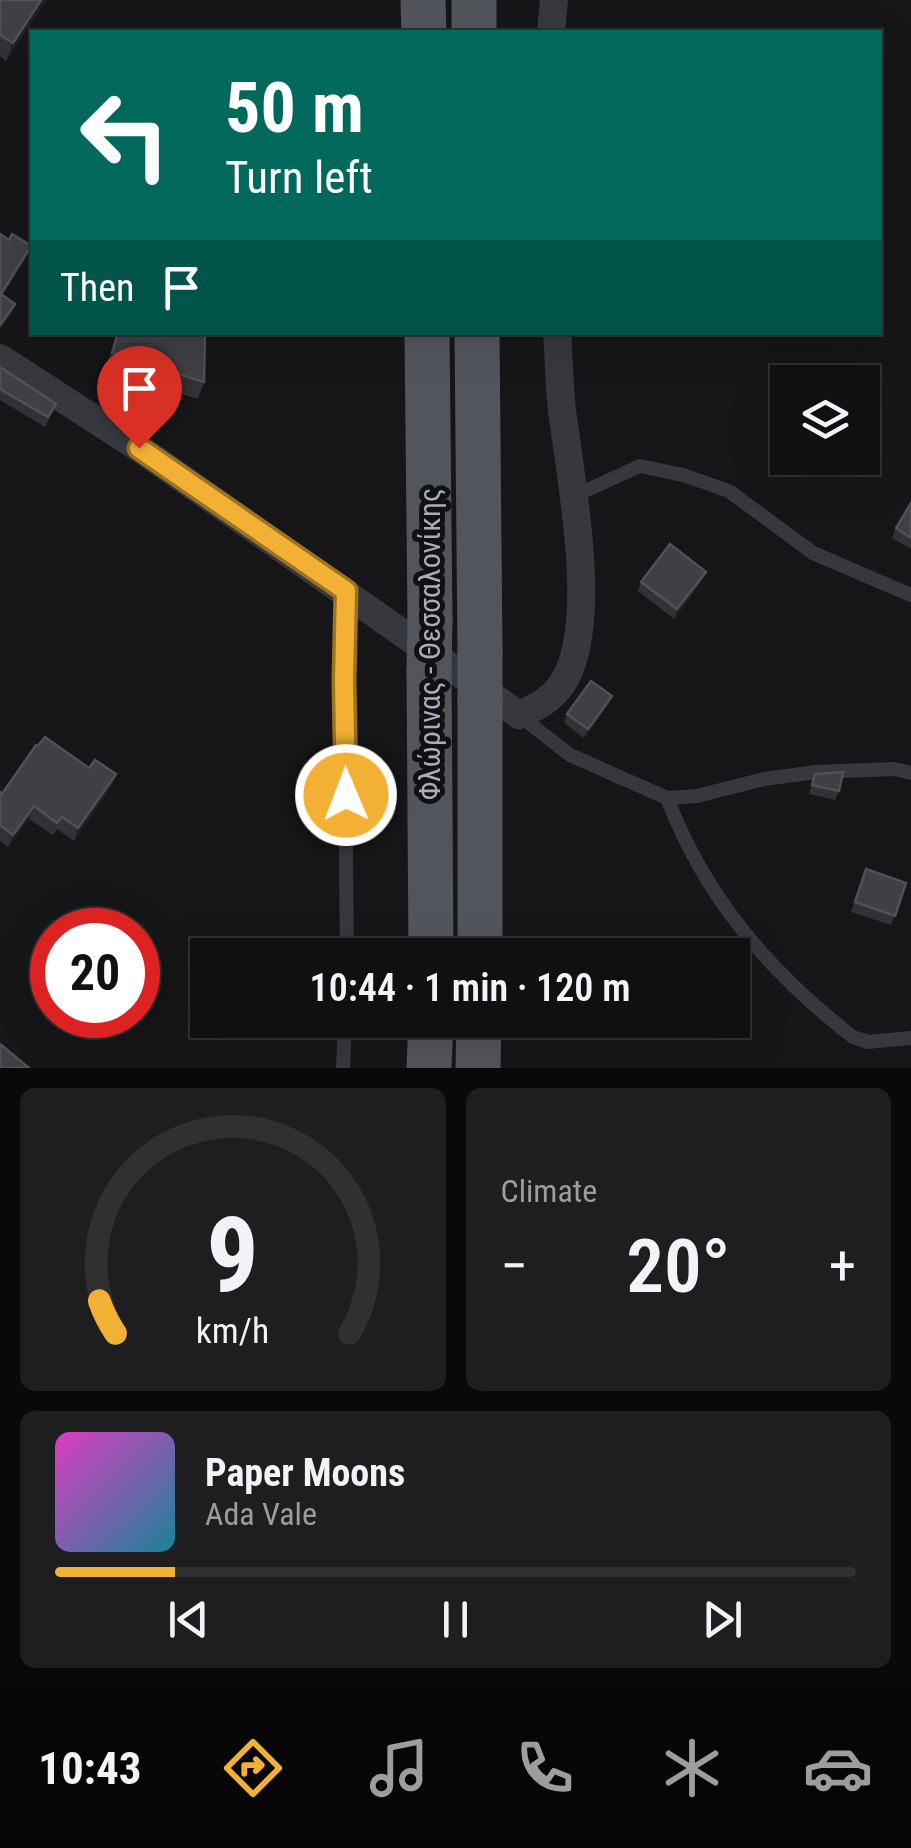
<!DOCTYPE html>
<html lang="en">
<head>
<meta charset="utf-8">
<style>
	body { margin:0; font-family:"Roboto Condensed",sans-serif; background:#1e1e20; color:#f1f3f6; height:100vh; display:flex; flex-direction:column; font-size:38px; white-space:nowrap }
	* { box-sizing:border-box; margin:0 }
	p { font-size:32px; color:#9c9d9f }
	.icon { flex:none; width:55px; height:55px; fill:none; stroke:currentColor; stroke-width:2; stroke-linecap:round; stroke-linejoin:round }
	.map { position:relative; height:1068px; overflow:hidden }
	.sheet { display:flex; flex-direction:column; gap:20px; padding:20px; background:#09090a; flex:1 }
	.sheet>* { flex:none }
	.guide { position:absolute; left:30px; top:30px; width:852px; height:305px; border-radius:0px; box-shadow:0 10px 40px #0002,0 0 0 2px #303032; background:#00695c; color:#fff; overflow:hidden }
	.controls { position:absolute; left:770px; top:365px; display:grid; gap:20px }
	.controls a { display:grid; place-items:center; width:110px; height:110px; border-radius:0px; background:#101012; box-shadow:0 10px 40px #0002,0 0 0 2px #303032; font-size:50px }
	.speed { position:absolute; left:30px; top:908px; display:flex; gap:20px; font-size:50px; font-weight:700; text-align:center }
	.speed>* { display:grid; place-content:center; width:130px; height:130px; border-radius:50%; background:#101012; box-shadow:0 10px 40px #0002,0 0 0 2px #303032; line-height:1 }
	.speed .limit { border:15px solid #d22; background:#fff; color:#111 }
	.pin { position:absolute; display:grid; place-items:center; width:85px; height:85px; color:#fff; margin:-102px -42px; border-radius:50% 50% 50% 0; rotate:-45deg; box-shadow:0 0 10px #0007 }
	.pin .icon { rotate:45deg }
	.me { position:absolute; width:110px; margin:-55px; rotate:359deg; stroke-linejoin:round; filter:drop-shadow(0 0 8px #0008) }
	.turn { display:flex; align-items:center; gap:35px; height:210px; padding:0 30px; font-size:45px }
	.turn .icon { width:130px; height:130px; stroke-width:2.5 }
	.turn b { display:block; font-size:70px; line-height:85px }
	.then { display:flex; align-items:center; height:95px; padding:0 30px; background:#0003; gap:20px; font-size:38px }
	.big { font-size:75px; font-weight:600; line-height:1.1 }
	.sheet .card { flex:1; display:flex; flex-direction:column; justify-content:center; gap:15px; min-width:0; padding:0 35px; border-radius:15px; background:#1e1e20 }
	.sheet .dial { align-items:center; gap:0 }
	.dial svg { height:260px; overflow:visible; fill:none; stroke:#303032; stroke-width:7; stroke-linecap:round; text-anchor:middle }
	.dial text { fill:#f1f3f6; stroke:none }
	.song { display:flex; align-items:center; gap:30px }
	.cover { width:120px; height:120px; border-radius:15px; background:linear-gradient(135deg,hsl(310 70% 55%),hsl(190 70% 35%)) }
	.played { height:10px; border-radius:5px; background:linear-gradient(90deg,#f2b134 15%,#303032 15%) }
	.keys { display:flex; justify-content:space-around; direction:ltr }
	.heat { display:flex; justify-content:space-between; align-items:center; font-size:55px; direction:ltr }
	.sheet .tiles { flex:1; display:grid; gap:20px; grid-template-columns:1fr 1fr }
	.card:last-child { grid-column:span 2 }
	.trip { position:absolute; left:190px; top:938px; width:560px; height:100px; border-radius:0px; background:#101012; box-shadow:0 10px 40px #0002,0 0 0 2px #303032; font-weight:600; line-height:100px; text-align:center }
	.dock { display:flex; height:160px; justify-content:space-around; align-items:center; background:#060607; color:#9c9d9f }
	.dock .icon { width:70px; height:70px }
	.dock .current { color:#f2b134 }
	.dock b { font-size:45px; color:#f1f3f6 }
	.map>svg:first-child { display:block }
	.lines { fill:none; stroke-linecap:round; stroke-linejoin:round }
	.lane { stroke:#37383d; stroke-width:14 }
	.street { stroke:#37383d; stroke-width:28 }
	.primary { stroke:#53555c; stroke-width:45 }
	.primary-bridge { stroke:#53555c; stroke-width:45 }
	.wall { fill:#323236 }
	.shaded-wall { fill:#212124 }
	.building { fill:#3f3f44; stroke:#4f5156; stroke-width:2.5 }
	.route-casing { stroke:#9d7322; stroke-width:25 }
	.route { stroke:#f2b134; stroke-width:18 }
	.labels { text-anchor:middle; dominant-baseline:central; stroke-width:10; stroke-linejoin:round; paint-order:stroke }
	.street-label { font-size:30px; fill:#a8adb8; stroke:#111113 }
</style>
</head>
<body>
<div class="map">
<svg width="911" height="1068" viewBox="0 0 911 1068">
	<rect width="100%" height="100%" fill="#161618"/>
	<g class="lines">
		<g class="lane">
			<polyline points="574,496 640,466 683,475 729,491 813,553 911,595"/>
			<polyline points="346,592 344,680 347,955"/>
			<polyline points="520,716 570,755 667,798 697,796 764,779 816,772 894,769 911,773"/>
			<path d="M667 798C705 897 769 972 853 1037L868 1042 911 1038"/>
			<polyline points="343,1068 345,1020"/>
		</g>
		<g class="street">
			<polyline points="551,32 554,0"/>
			<path d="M0 358 139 448 519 715C537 707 551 700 562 684 601 626 570 477 562 410 559 384 559 358 557 332"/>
		</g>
		<g class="primary">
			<polyline points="423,0 424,32"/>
			<polyline points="474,0 474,32"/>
			<polyline points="427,332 430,620"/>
			<polyline points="477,332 480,651"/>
			<polyline points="429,672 431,955"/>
			<polyline points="480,955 480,702"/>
			<polyline points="429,1068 431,1020"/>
			<polyline points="478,1068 479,1020"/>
		</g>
		<g class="primary-bridge">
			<polyline points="480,651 480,702"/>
			<polyline points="429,672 430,620"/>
		</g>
	</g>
	<g class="wall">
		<polygon points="0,0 46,0 6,61 0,56"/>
		<polygon points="111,332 205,332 204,382 198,399 105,371 117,335"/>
		<polygon points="0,367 56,404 45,427 0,400"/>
		<polygon points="911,503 911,549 892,538 896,528"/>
		<polygon points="702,581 674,619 638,591 641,582"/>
		<polygon points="612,696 608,705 584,738 564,723 567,714"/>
		<polygon points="38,746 111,787 74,841 57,829 53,835 29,819 8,847 0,841 0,792 2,794"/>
		<polygon points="815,774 839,791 835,800 809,794"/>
		<polygon points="866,869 906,883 891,925 851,912"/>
	</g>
	<g class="shaded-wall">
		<polygon points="41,0 46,0 6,61 13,43"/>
		<polygon points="31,246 28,255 0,300 1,294"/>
		<polygon points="15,304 12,313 0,330 0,325"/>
		<polygon points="706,572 702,581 674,619 677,609"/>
		<polygon points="612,696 608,705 584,738 588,729"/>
		<polygon points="116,774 111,787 74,841 78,828"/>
		<polygon points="34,806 29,819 8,847 13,835"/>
	</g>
	<g class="building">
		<polygon points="0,0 41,0 13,43 0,35"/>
		<polygon points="0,234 9,240 12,234 31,246 1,294 15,304 0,325"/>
		<polygon points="118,332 205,332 204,382 112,353"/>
		<polygon points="0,367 56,404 48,417 0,389"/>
		<polygon points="911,503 911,538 896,528"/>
		<polygon points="670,544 706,572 677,609 641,582"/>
		<polygon points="591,681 612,696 588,729 567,714"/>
		<polygon points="45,737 89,768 95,760 116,774 78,828 62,817 57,823 34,806 13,835 0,825 0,792 2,794 36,745 38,746"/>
		<polygon points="843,772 839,791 812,785 815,774"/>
		<polygon points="866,869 906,883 895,916 855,902"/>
		<polygon points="0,1044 29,1068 0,1068"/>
	</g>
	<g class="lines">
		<defs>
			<polyline id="route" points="139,448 346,591 344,680 346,795"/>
		</defs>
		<use href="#route" class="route-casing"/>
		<use href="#route" class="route"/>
	</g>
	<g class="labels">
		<g class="street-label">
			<text transform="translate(429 644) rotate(-90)">Φλώρινας - Θεσσαλονίκης</text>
		</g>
	</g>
</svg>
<div class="controls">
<a><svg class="icon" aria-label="layers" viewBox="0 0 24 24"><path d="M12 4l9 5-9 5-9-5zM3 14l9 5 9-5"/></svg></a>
</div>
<div class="speed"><div class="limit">20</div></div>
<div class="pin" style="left:139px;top:448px;background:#d93025"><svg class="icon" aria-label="arrive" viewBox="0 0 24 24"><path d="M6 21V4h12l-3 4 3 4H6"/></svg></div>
<svg class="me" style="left:346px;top:795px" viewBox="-20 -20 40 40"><circle r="17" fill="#f2b134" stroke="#fff" stroke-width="3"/><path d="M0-11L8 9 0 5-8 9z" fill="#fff"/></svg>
<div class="trip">10:44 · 1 min · 120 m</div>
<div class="guide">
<div class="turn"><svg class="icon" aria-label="left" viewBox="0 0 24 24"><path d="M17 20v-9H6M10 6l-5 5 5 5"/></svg><div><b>50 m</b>Turn left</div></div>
<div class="then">Then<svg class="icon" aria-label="arrive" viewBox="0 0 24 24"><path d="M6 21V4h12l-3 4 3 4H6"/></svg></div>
</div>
</div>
<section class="sheet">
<div class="tiles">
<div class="card dial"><svg viewBox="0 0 100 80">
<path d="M14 69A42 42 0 1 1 86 69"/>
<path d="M14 69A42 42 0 0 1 9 59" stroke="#f2b134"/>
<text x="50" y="56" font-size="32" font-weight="700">9</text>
<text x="50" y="72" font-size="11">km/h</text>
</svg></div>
<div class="card"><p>Climate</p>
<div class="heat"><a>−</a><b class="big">20°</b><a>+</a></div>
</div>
<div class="card">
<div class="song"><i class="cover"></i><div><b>Paper Moons</b><p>Ada Vale</p></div></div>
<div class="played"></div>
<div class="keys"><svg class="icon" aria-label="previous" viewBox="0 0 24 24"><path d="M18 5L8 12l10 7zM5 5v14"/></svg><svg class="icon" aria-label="pause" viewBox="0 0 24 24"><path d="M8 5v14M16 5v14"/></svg><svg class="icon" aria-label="next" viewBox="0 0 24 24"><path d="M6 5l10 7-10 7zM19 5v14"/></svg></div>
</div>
</div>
</section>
<nav class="dock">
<b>10:43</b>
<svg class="icon current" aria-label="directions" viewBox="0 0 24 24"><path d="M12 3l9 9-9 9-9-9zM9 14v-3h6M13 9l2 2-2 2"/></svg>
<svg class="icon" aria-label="music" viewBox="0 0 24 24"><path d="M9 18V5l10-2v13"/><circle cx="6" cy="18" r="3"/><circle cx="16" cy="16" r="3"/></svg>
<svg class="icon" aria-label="phone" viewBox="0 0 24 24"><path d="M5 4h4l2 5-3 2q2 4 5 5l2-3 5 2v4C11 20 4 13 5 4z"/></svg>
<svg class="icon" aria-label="climate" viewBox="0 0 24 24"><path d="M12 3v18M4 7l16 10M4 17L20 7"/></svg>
<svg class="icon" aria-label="car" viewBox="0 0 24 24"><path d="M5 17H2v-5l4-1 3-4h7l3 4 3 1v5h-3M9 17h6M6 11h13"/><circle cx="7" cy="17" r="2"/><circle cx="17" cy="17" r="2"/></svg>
</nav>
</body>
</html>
